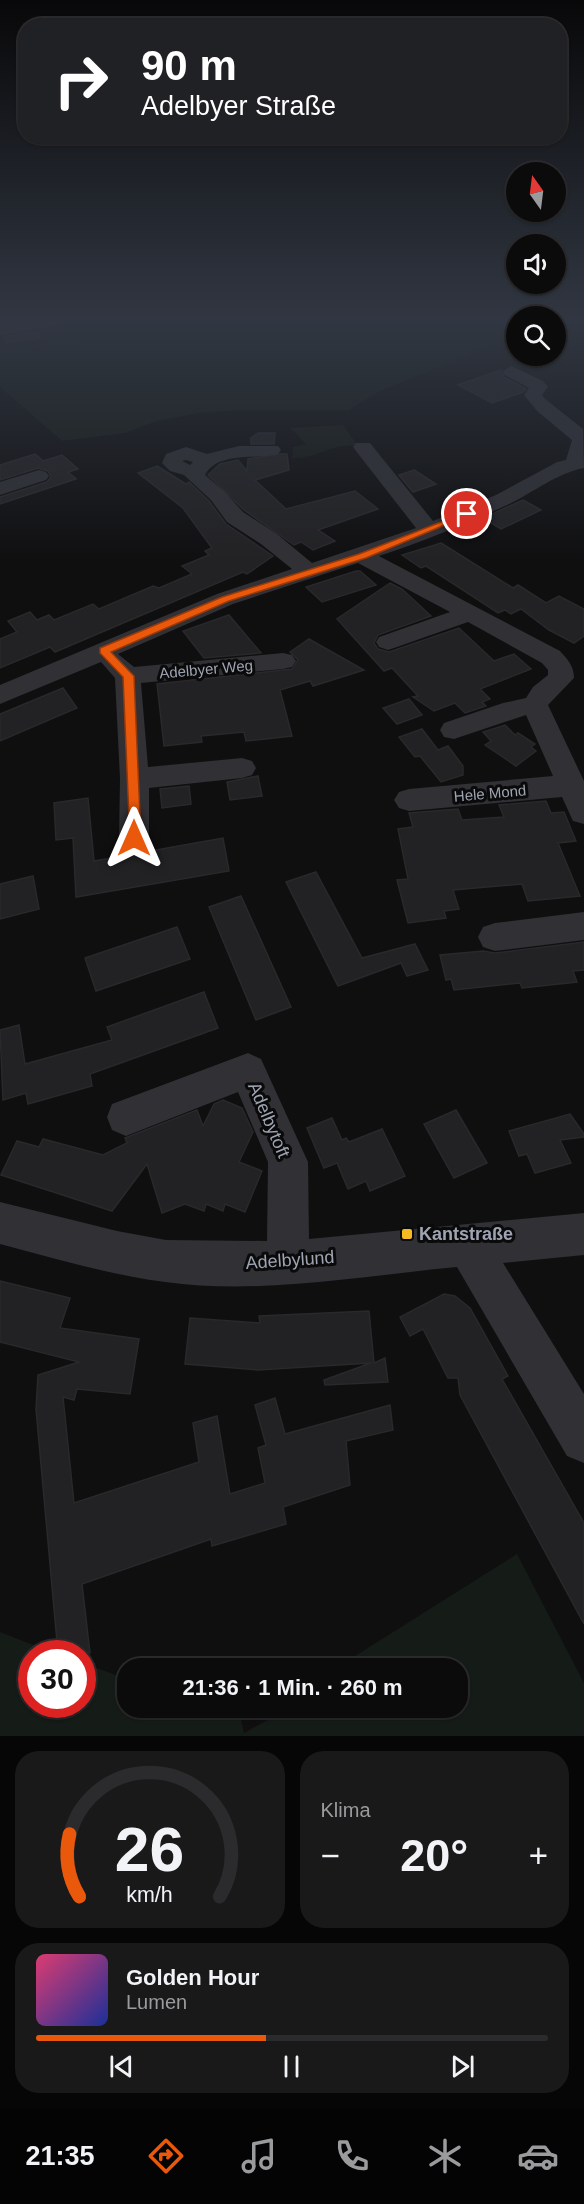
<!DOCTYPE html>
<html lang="de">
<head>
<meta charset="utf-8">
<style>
	body { margin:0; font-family:Arial,sans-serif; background:#19191a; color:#f1f3f6; height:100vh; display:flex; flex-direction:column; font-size:22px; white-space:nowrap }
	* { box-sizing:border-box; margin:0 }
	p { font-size:20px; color:#9a9b9d }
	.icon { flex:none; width:33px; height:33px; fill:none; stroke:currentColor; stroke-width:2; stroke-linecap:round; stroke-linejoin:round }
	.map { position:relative; height:1736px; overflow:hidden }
	.panel { display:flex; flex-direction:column; gap:15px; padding:15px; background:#060607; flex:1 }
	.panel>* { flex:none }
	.guide { position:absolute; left:18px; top:18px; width:549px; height:126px; border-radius:24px; box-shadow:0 2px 4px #0004,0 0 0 2px #2b2b2d; background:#202124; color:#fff; overflow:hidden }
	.needle { width:39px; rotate:346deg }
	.controls { position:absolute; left:506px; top:162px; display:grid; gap:12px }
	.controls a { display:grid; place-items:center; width:60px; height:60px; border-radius:50%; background:#0b0b0c; box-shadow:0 2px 4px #0004,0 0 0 2px #2b2b2d; font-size:30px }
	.speed { position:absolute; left:18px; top:1640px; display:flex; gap:12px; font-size:30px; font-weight:700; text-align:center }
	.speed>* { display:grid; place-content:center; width:78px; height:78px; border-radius:50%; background:#0b0b0c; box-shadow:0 2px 4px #0004,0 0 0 2px #2b2b2d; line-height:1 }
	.speed .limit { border:9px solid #d22; background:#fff; color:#111 }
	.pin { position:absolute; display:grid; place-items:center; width:51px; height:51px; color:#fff; margin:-26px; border:3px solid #fff; border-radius:50%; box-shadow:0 2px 6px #0007 }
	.me { position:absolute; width:66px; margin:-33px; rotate:0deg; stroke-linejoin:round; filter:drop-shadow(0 0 4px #0008) }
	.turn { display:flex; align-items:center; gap:21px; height:126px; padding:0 24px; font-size:27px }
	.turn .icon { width:78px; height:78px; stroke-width:2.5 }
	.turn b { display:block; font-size:42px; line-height:51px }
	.big { font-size:45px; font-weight:700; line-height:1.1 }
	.panel .card { flex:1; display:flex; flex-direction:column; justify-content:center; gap:9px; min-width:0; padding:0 21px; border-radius:24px; background:#19191a }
	.panel .dial { align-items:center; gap:0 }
	.dial svg { height:156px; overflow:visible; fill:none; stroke:#2b2b2d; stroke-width:7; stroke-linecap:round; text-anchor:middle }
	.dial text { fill:#f1f3f6; stroke:none }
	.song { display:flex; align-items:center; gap:18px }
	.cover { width:72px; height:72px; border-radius:9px; background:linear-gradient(135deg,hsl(340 70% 55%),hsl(230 70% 35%)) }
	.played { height:6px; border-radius:3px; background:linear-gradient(90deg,#ea580c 45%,#2b2b2d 45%) }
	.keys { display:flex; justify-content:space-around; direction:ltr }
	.heat { display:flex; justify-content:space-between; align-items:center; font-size:33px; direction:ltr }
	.panel .tiles { flex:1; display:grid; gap:15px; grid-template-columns:1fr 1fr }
	.card:last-child { grid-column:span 2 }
	.trip { position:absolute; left:117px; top:1658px; width:351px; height:60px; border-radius:24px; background:#0b0b0c; box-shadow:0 2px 4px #0004,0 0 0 2px #2b2b2d; font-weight:700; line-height:60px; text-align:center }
	.menu { display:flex; height:96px; justify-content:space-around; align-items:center; background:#040405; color:#9a9b9d }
	.menu .icon { width:42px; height:42px }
	.menu .selected { color:#ea580c }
	.menu b { font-size:27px; color:#f1f3f6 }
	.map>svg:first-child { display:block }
	.green { fill:#151b16 }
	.building { fill:#222224; stroke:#29292c; stroke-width:1.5 }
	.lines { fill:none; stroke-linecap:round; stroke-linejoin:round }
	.minor { fill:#303035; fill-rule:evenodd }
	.route { fill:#ea580c; stroke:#983908; stroke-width:1.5 }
	.poi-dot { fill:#f5b922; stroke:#0a0a0b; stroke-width:2 }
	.labels { text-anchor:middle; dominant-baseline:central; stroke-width:6; stroke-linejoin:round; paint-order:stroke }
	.street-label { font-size:15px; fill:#9fa4b2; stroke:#0a0a0b }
	.near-street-label { font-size:18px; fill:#9fa4b2; stroke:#0a0a0b }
	.near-poi-label { font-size:18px; font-weight:bold; fill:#9fa4b2; stroke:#0a0a0b; text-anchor:start }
</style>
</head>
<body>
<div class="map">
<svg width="584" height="1736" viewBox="0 0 584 1736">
	<rect width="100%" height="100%" fill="#0f0f10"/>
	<g class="green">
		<polygon points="173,319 516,319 516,335 380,391 349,410 239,410 199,413 157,421 125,433 62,441 0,387 0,348 54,342"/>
		<path d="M343 425 358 446C330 443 318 459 292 458L293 447 306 444 290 428Z"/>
		<polygon points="517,1554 584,1683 584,1736 0,1736 0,1632 54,1653 32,1653 32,1704 82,1704 83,1663 127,1679 128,1707 205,1707 241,1720 244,1733 291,1707 458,1707 458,1668 336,1668"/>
	</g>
	<g class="building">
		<polygon points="37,331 41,336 38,338 7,343 3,337"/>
		<polygon points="501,370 504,377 526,389 523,392 492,403 458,385"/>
		<polygon points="258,433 275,433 274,444 251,444 251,438"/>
		<polygon points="35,454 43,461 62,455 78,469 68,472 76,479 0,504 0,497 47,482 51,477 48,471 38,468 0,480 0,465"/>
		<polygon points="281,454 287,454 289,470 255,480 286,509 355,491 378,509 318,530 335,541 313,550 301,542 294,545 244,510 208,475 220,464 238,460 247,471 248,459"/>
		<polygon points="157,466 186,484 189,482 209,501 226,524 273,556 247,574 243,572 55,652 50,647 0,668 0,639 17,632 8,621 30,612 37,620 49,615 54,620 93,604 99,609 153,586 159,588 192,574 182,566 209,555 205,551 212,548 183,508 138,473"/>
		<polygon points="414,470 436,484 413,492 399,475"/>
		<polygon points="523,500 541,510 501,529 483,518"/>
		<polygon points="441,543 513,588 518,585 546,603 559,596 584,609 584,636 574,643 549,630 521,609 511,614 505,610 498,613 426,566 421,568 402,555"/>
		<polygon points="356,571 360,571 376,585 322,602 306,587"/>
		<polygon points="390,583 402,589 431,616 378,635 374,643 378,649 389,652 459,628 494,661 514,654 531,669 480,689 490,699 482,702 486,706 465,713 455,703 434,711 413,697 418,696 392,668 384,671 337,619"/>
		<polygon points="229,615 261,653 204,658 183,631"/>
		<polygon points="309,639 364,670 313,686 310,681 280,690 292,736 246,741 244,732 201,736 202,742 164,746 157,684 292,669 298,660 290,652"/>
		<polygon points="63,688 77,708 0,741 0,714"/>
		<polygon points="409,699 422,715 397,724 383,708"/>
		<polygon points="505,725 515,735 518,733 535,744 531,747 536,751 516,766 485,745 491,741 483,732"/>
		<polygon points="422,729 438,750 448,746 463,766 463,775 441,782 420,756 415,757 399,737"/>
		<polygon points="258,776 262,796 230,800 227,782"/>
		<polygon points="189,786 191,804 162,808 160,789"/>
		<polygon points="88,798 94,861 223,838 229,871 76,897 73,838 56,840 54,803"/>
		<polygon points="546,801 551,813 564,812 576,841 558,843 580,896 528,901 522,884 453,890 459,909 444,911 446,918 408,923 397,880 408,879 398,829 413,827 409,813 458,809 462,820 504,817 499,805"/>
		<polygon points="316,872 362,958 415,944 428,970 407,976 401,963 338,986 286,882"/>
		<polygon points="33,876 39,909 0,919 0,884"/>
		<polygon points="241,896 291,1007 256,1020 209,907"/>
		<polygon points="177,927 190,959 96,991 85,958"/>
		<polygon points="584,942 584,970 573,971 577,982 522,988 520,983 454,990 451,979 446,980 440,955 483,951 495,953"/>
		<polygon points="204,992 218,1028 90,1074 92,1086 28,1104 26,1093 3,1100 0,1030 19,1025 25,1064 112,1040 107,1027"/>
		<polygon points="223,1100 242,1108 253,1132 239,1162 262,1171 245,1212 225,1204 223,1211 206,1204 204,1211 185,1204 162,1213 147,1164 112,1211 1,1175 17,1141 39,1147 43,1139 103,1155 127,1143 125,1138 197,1110 203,1126 214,1104"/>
		<polygon points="456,1110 487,1163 454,1178 424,1124"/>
		<polygon points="570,1114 584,1134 584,1137 560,1140 571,1163 535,1173 527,1154 519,1156 509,1131"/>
		<polygon points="332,1118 342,1140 346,1138 349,1142 382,1129 405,1176 370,1191 366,1181 348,1189 337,1163 324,1168 307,1128"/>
		<polygon points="0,1281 70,1298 60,1328 139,1339 130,1394 77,1389 74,1400 63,1397 74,1503 199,1462 193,1423 217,1416 230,1494 265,1483 258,1448 266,1445 255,1405 275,1398 285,1434 390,1405 393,1430 346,1441 350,1485 283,1507 286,1524 212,1546 211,1539 82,1584 90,1653 58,1653 36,1409 38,1375 79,1362 0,1342"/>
		<polygon points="444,1294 455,1296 470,1308 508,1376 502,1379 584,1523 584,1624 460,1395 458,1378 448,1378 423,1329 410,1336 400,1317"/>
		<polygon points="369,1311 374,1363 385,1358 388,1382 325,1385 324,1380 371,1363 258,1370 185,1364 190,1318 260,1323 259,1316"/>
	</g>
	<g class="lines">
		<g class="minor">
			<polygon points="36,319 74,319 67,324 0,335 0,325"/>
			<path d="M511 366 543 381 548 387 542 395 544 398 583 429 584 468C557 473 534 492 509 504 467 524 424 541 379 556L560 651C568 660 574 666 574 678L548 705 584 781V824L573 821 562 797 409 811 399 808 394 800 399 792 409 789 553 776 526 715 454 739 444 737 440 730 444 723 503 703 526 698 533 687 548 675V670L542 663 468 622 397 647 388 650 379 647 376 642 379 637 450 612 358 563 233 604 118 654 134 667 283 653 292 655 296 661 292 667 283 669 141 683 148 767 242 758 252 761 256 768 252 775 242 778 149 788V838L145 846 134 850 123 846 119 838 120 779 115 678 101 662 0 704V685L217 594 292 569 261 544 227 522 211 500 184 475 170 471 162 463 166 454 186 447 207 454 239 446H278L281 450 278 454C256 460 218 451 205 475L225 492 243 512 277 534 312 563 416 528 356 451 353 447 356 443H370L433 521 496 495 557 462 566 460 572 440 537 411 524 395 529 388 505 375 503 371ZM186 460 193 462 190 465 182 461Z"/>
			<polygon points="39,470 46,472 49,476 46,480 0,495 0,482"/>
			<polygon points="584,912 584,940 495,951 483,947 478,937 483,927 495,923"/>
			<path d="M248 1053 261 1059 308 1162 309 1239 584 1213V1255L503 1263 584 1394V1463L567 1456 457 1267C361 1276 260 1295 165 1282 109 1275 54 1258 0 1244V1202L117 1231 166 1240 267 1241 268 1162 238 1092 126 1136 112 1130 107 1117 112 1104Z"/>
		</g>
	</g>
	<linearGradient id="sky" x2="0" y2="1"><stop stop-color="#080809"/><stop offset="0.57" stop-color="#313742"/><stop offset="1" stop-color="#313742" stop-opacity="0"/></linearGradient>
	<rect width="584" height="562" fill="url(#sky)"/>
	<polygon class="route" points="464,513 471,514 366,558 229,601 111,652 134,676 141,838 134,843 130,842 123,677 100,653 100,648 222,597 359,554"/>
	<rect class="poi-dot" x="401" y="1228" width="12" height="12" rx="3"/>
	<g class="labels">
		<g class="street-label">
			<text transform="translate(206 669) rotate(-5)">Adelbyer Weg</text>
			<text transform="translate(490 793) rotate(-5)">Hele Mond</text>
		</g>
		<g class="near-street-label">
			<text transform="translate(269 1120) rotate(67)">Adelbytoft</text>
			<text transform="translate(290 1260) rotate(-4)">Adelbylund</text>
		</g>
		<g class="near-poi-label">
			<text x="419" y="1234">Kantstraße</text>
		</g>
	</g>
</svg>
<div class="controls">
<a><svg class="needle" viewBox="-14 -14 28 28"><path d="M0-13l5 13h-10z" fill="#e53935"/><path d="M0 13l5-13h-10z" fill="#9a9b9d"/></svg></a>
<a><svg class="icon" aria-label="sound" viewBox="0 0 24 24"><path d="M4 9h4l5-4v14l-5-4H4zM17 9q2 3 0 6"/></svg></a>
<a><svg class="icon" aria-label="search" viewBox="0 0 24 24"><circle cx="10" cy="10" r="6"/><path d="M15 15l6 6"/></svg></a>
</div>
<div class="speed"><div class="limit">30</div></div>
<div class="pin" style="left:467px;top:514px;background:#d93025"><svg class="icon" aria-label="arrive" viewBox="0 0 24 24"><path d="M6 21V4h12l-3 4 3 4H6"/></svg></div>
<svg class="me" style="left:134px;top:838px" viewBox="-20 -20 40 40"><path d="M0-17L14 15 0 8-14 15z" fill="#ea580c" stroke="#fff" stroke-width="4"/></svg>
<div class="trip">21:36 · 1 Min. · 260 m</div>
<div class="guide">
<div class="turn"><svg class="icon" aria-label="right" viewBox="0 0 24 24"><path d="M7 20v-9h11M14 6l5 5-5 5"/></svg><div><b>90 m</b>Adelbyer Straße</div></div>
</div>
</div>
<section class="panel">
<div class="tiles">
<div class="card dial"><svg viewBox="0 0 100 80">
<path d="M14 69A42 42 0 1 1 86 69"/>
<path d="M14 69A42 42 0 0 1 9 37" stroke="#ea580c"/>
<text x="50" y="56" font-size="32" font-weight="700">26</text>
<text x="50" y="72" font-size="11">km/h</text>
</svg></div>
<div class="card"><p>Klima</p>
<div class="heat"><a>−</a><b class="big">20°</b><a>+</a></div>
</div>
<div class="card">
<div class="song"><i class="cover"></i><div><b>Golden Hour</b><p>Lumen</p></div></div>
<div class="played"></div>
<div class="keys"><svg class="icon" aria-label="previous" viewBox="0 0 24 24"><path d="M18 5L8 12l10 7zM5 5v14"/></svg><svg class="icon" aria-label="pause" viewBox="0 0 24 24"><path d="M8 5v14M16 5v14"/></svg><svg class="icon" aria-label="next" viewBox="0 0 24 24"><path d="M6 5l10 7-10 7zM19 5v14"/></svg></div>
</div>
</div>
</section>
<nav class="menu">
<b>21:35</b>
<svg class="icon selected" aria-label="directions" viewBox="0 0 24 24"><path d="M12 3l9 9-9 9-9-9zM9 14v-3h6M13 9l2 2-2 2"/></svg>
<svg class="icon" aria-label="music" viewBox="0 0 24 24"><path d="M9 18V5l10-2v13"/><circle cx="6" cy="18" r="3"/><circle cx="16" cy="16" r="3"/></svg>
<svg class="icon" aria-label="phone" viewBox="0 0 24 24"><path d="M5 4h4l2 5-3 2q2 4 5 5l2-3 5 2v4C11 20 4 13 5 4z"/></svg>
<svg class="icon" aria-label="climate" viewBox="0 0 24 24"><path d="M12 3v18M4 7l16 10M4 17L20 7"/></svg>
<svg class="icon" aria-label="car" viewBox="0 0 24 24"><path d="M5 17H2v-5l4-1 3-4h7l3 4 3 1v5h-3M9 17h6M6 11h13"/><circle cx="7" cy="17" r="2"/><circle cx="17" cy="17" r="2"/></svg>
</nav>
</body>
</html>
